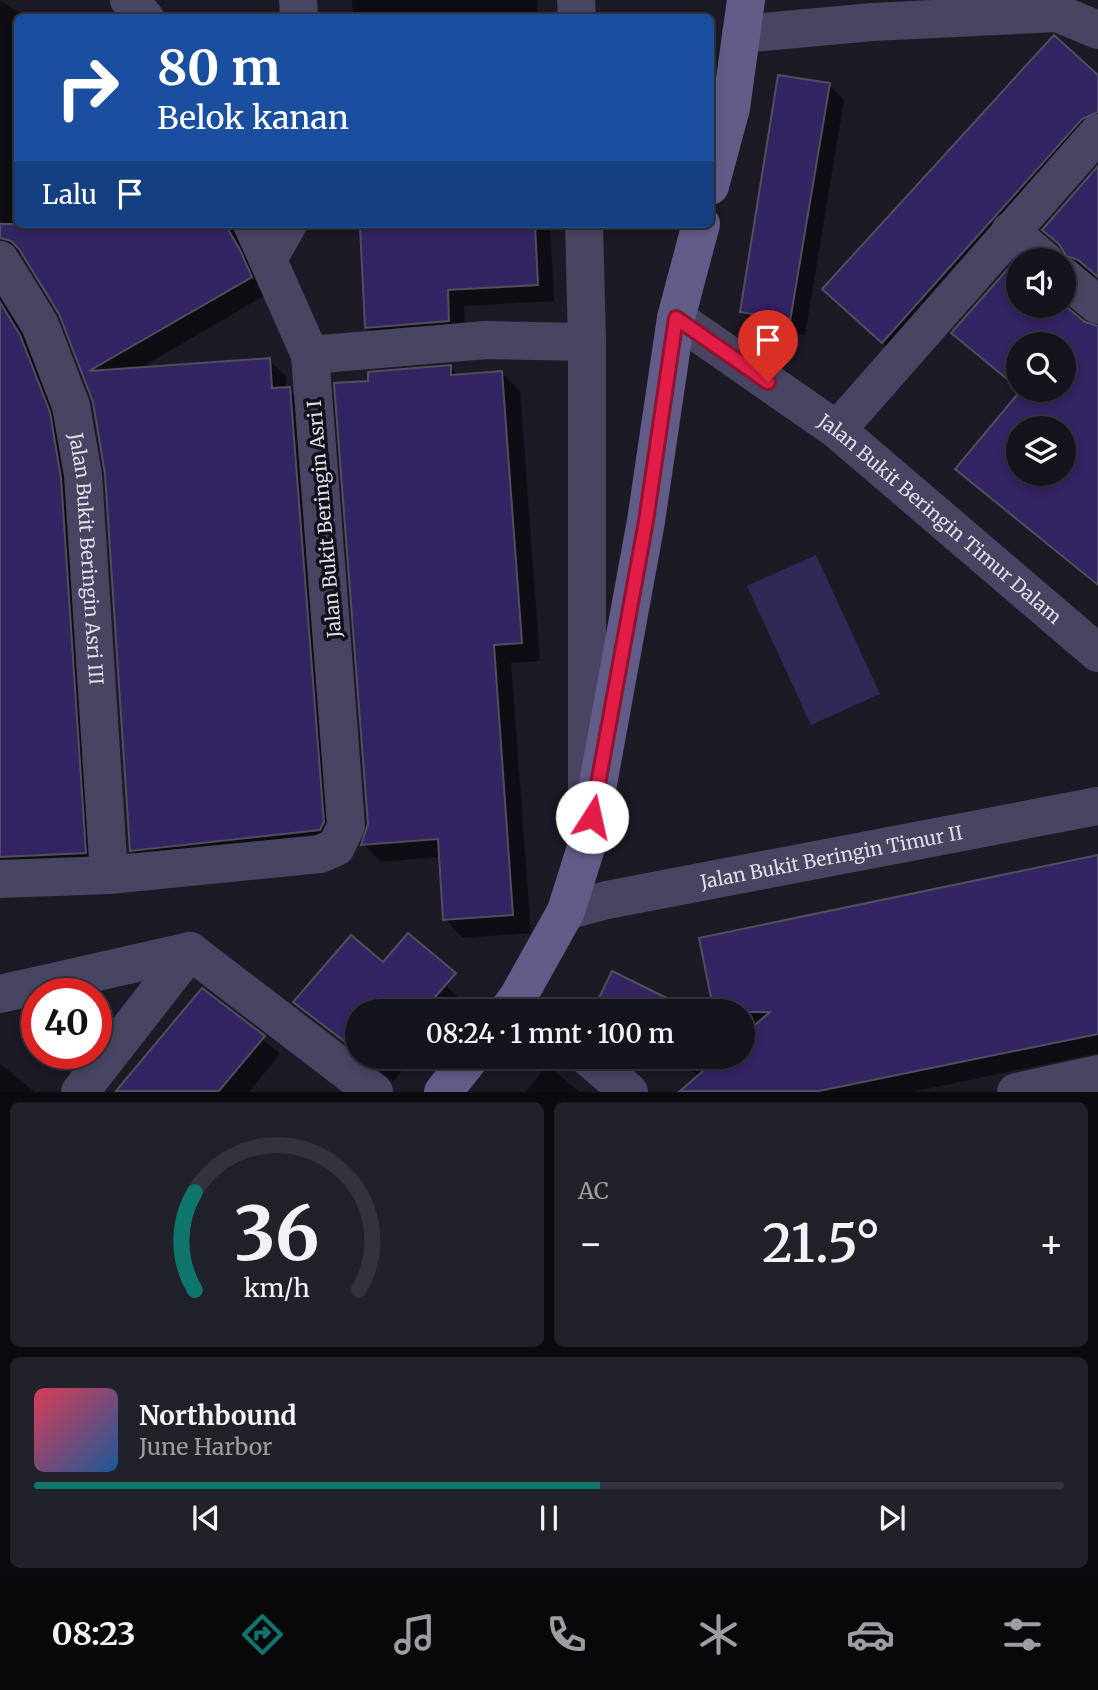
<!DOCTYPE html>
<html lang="id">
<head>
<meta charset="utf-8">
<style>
	body { margin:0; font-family:Merriweather,serif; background:#212129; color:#f1f3f6; height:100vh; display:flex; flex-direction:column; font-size:26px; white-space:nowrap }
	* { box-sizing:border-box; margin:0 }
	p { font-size:23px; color:#9d9ea3 }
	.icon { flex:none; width:38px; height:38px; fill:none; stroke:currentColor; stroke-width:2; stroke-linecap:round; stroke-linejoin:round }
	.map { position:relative; height:1092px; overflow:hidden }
	.details { display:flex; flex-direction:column; gap:10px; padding:10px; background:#0b0b0f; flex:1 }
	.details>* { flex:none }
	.banner { position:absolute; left:14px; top:14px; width:700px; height:214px; border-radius:10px; box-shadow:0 4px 10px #0003,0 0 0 2px #33333b; background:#1a4fa0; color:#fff; overflow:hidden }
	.fabs { position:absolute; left:1006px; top:248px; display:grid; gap:14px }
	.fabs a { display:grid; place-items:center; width:70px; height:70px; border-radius:50%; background:#14141c; box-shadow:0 4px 10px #0003,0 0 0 2px #33333b; font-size:35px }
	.speed { position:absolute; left:21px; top:978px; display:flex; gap:14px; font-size:35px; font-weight:700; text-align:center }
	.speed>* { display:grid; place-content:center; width:91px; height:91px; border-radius:50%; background:#14141c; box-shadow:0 4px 10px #0003,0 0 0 2px #33333b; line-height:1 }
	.speed .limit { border:10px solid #d22; background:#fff; color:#111 }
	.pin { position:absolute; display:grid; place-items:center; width:60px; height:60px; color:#fff; margin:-72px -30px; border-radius:50% 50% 50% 0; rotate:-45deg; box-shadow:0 0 7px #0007 }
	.pin .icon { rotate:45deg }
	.me { position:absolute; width:77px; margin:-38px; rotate:10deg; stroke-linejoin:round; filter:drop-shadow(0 0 5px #0008) }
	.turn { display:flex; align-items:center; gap:24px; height:147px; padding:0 28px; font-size:32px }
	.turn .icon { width:91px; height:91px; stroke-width:2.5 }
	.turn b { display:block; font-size:49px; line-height:60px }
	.then { display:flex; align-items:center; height:66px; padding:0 28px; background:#0003; gap:14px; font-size:26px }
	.big { font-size:52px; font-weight:600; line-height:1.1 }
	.details .card { flex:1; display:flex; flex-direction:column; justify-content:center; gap:10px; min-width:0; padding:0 24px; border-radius:10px; background:#212129 }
	.details .dial { align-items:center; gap:0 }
	.dial svg { height:182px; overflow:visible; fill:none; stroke:#33333b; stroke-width:7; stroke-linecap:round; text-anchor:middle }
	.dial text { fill:#f1f3f6; stroke:none }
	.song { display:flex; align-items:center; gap:21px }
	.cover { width:84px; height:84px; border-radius:10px; background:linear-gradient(135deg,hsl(350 70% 55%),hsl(210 70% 35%)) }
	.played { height:7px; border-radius:4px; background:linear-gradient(90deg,#0f766e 55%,#33333b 55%) }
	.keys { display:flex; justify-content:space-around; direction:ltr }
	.heat { display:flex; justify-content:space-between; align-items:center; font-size:38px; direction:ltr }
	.details .tiles { flex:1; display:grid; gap:10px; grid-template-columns:1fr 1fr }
	.card:last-child { grid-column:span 2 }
	.trip { position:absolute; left:345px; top:999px; width:410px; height:70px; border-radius:35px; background:#14141c; box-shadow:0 4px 10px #0003,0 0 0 2px #33333b; font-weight:600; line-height:70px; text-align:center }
	.tabs { display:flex; height:112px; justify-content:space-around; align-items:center; background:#08080b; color:#9d9ea3 }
	.tabs .icon { width:49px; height:49px }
	.tabs .current { color:#0f766e }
	.tabs b { font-size:32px; color:#f1f3f6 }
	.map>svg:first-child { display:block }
	.green { fill:#312855 }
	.shadow { fill:#0007; fill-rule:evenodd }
	.building { fill:#332463; stroke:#514f5c; stroke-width:2; fill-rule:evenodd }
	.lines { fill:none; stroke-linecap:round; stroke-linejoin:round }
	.street { stroke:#484562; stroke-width:38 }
	.secondary { stroke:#625c89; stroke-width:38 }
	.route-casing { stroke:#92132f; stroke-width:18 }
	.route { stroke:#e11d48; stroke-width:12 }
	.labels { text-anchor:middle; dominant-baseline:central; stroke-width:7; stroke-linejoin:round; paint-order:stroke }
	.street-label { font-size:19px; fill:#dedee5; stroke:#12111b }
</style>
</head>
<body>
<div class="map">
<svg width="1098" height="1092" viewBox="0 0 1098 1092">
	<rect width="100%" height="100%" fill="#1b1a25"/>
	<polygon class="green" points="816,555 880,694 811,725 747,586"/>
	<g class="shadow">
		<polygon points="352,0 537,0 538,18 353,18"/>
		<polygon points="0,1 31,18 18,18 18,224 230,224 267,294 137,370 269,360 286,376 286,389 306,405 339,839 148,867 131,850 107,473 94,402 60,313 25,256 19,254 4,239 9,236 0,220"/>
		<polygon points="1098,78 1098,137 900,359 842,306"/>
		<polygon points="829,85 844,100 805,335 757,327 741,312"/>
		<polygon points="1098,169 1098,278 1085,273 1067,254"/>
		<polygon points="365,224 550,224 554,301 464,306 465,337 383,344 367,328"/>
		<path d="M1013 265 1018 269V306L1098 328V587L957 469 1022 392 1020 390H1064V345H1018V389L954 333ZM1018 429H1064V474H1018Z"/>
		<polygon points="0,294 36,353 77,495 101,869 0,867"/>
		<polygon points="450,367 459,376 502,373 520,391 540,661 511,663 531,933 463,938 445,919 441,857 381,862 363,844 370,825 370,382"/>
		<polygon points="1098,857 1098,1053 912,1092 695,1092 689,1085 700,1076 661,1057 742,1057 742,1012"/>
		<polygon points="383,965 445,985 462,1001 453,1012 357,1012 357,1053 296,1002"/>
		<polygon points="202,990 280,1054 249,1092 118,1092"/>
		<polygon points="362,1057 414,1057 393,1081"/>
		<polygon points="0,1064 35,1092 0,1092"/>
		<polygon points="547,1065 580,1092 526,1092"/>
	</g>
	<g class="building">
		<polygon points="1054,35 1098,75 1098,112 1082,119 882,343 822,289"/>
		<polygon points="778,75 830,83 790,321 740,312"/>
		<polygon points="1098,166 1098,277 1078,260 1066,256 1059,244 1042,230"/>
		<polygon points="0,224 225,224 240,250 252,277 89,371 270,358 272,388 290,387 324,822 320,830 130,851 105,474 93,402 59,314 19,249 11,241 0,238"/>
		<polygon points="363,224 535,224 538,285 448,290 449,321 365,328 360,226"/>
		<path d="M1013 263 1018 267V306L1064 305 1085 322 1098 326V585L955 469 1021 390H1064V345H1018V388L951 333ZM1018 429H1064V474H1018Z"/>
		<polygon points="0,302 20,335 50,412 61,478 86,853 0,857"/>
		<polygon points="451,365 451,375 502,371 522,643 494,645 513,915 443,920 438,839 361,845 368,824 334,383 368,381 368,372"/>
		<polygon points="1098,855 1098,1034 819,1091 680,1091 719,1057 742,1057 742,1036 770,1012 714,1012 699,938"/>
		<polygon points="408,933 456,973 422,1012 357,1012 357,1051 293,1002 351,935 383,962"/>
		<polygon points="612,971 695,1012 592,1012"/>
		<polygon points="202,988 265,1036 219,1091 116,1091"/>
	</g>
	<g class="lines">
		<g class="street">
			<polyline points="129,0 145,18"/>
			<polyline points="298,0 299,18"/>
			<polyline points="576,0 577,18"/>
			<polyline points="741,34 872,22 1057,13 1098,30"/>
			<polyline points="584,224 587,342 587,789"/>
			<polyline points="1010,231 1045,261"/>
			<polyline points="268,259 288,224"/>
			<path id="s1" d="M0 260 40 325 71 406 83 475 109 875 0 879"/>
			<polyline points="1064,277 1098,305"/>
			<path id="s2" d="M676 318 837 430 1098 653"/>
			<polyline points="310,355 486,340 587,342"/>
			<polyline points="837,430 1098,133"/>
			<polyline points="109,875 320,854 336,847 346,826 310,355 252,224"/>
			<path id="s3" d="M566 911 607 900 1098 806"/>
			<polyline points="190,951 374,1092"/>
			<polyline points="0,994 190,951"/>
			<polyline points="588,1057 629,1092"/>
			<polyline points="80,1092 190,951"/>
			<polyline points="1016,1092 1098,1074"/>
		</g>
		<g class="secondary">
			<polyline points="710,186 731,108 746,0"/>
			<polyline points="507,1012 518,997 566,911 587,844 646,521 676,318 701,224"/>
			<polyline points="443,1092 471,1057"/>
		</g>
	</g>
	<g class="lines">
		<defs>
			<polyline id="route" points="592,817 646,521 676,318 768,382"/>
		</defs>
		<use href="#route" class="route-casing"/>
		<use href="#route" class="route"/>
	</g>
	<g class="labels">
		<g class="street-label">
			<text transform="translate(324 519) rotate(-95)">Jalan Bukit Beringin Asri I</text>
			<text stroke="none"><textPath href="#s2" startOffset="332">Jalan Bukit Beringin Timur Dalam</textPath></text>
			<text stroke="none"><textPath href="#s1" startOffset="317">Jalan Bukit Beringin Asri III</textPath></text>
			<text stroke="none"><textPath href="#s3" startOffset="271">Jalan Bukit Beringin Timur II</textPath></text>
		</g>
	</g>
</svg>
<div class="fabs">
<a><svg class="icon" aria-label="sound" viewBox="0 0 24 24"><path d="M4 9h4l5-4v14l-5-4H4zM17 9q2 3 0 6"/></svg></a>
<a><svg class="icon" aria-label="search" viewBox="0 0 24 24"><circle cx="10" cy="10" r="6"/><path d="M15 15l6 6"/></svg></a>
<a><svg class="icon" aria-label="layers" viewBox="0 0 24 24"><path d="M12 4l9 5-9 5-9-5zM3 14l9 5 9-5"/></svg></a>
</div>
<div class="speed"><div class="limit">40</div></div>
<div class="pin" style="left:768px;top:382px;background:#d93025"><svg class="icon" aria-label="arrive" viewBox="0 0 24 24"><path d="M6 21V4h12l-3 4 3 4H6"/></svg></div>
<svg class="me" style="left:592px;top:817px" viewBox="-20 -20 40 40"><circle r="19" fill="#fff"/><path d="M0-13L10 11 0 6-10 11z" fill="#e11d48"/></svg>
<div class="trip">08:24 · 1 mnt · 100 m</div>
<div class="banner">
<div class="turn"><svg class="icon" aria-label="right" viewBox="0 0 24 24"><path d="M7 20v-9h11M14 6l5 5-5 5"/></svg><div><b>80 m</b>Belok kanan</div></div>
<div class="then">Lalu<svg class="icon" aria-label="arrive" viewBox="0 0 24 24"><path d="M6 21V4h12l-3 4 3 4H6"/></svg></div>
</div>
</div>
<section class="details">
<div class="tiles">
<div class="card dial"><svg viewBox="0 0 100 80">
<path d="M14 69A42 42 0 1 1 86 69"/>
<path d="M14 69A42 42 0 0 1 14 26" stroke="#0f766e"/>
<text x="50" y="56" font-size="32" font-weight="700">36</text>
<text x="50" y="72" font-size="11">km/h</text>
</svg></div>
<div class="card"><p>AC</p>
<div class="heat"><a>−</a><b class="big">21.5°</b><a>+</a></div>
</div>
<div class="card">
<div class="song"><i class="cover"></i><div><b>Northbound</b><p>June Harbor</p></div></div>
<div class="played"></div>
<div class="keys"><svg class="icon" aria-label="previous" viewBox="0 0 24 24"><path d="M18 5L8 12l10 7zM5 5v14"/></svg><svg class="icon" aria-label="pause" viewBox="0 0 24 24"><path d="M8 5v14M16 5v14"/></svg><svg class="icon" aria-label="next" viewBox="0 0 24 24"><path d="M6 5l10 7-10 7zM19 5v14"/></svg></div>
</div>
</div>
</section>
<nav class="tabs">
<b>08:23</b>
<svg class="icon current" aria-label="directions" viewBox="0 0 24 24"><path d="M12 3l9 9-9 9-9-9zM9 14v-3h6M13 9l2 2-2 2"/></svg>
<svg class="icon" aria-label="music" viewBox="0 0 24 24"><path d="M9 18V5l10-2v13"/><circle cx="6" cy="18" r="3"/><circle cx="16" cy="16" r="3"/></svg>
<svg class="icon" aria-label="phone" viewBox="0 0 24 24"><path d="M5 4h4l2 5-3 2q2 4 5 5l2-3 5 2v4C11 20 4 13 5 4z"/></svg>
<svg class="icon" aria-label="climate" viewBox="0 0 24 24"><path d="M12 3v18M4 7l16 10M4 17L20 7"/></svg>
<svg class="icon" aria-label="car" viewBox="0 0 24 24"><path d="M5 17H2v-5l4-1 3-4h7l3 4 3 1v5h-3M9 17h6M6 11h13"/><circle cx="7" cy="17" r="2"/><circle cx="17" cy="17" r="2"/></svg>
<svg class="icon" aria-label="filters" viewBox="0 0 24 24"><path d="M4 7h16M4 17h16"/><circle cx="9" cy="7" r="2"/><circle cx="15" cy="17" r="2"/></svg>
</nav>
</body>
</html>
